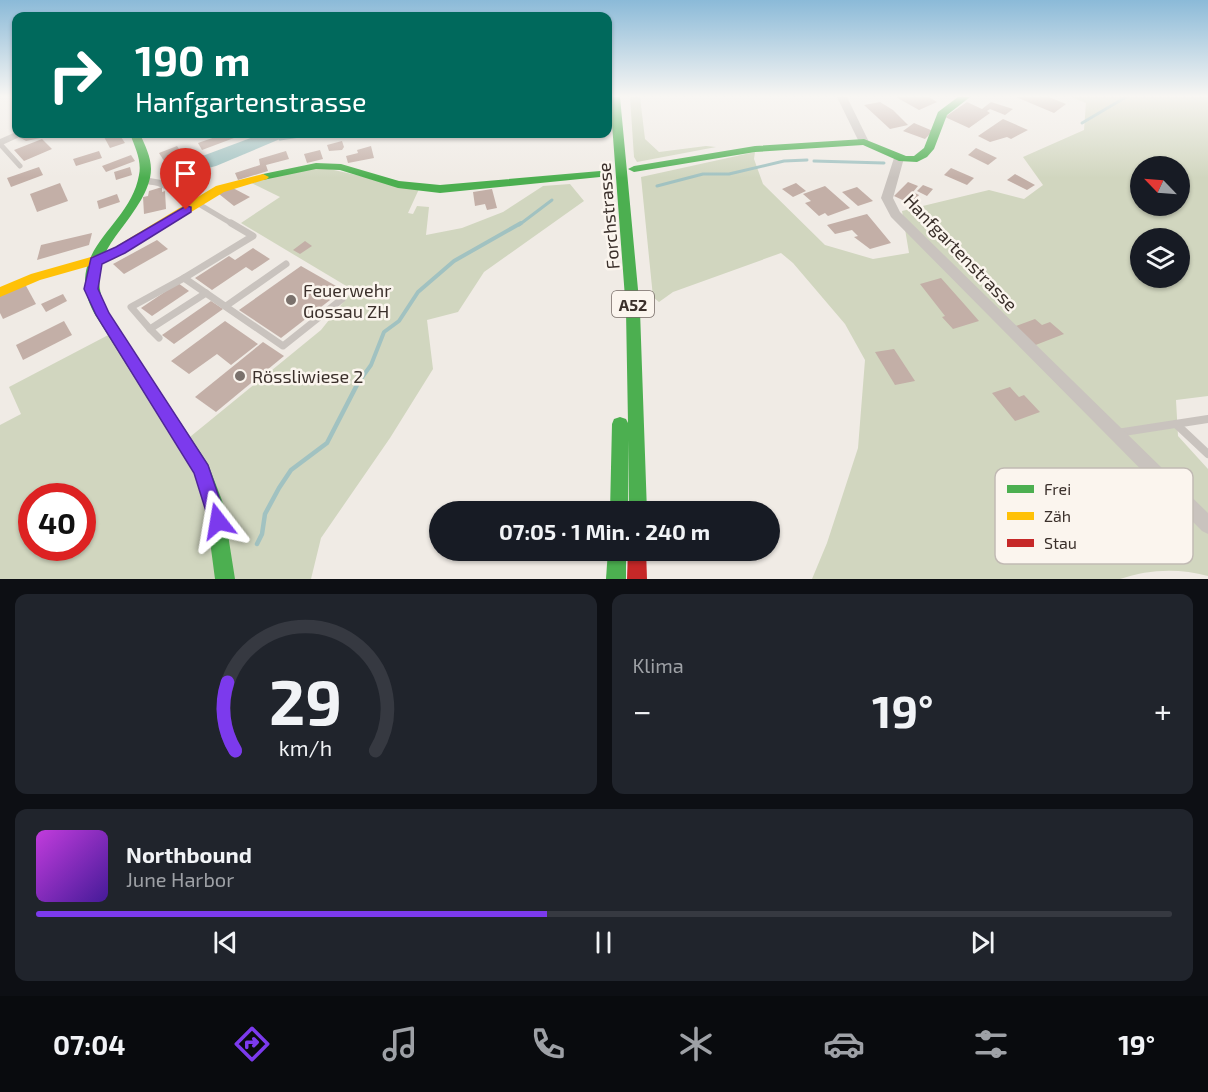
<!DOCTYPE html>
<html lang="de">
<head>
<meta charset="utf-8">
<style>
	body { margin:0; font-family:"Exo 2",sans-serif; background:#20242c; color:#f1f3f6; height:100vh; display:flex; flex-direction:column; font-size:22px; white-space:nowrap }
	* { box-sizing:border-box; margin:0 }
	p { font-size:20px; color:#9ea1a6 }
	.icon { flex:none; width:33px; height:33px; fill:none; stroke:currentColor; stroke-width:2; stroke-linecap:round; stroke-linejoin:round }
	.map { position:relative; height:579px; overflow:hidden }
	.details { display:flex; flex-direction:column; gap:15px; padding:15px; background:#0d0f14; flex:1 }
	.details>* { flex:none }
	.banner { position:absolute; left:12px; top:12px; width:600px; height:126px; border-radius:12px; box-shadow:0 2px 4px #0004; background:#00695c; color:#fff; overflow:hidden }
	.needle { width:39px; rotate:295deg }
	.controls { position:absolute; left:1130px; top:156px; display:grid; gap:12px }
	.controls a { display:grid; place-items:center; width:60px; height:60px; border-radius:50%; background:#171b24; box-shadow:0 2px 4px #0004; font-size:30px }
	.speed { position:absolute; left:18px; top:483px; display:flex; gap:12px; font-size:30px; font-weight:700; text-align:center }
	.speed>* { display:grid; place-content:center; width:78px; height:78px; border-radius:50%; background:#171b24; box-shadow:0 2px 4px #0004; line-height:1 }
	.speed .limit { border:9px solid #d22; background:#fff; color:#111 }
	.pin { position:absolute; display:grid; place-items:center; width:51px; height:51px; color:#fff; margin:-62px -26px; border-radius:50% 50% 50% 0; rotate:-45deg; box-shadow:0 0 6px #0007 }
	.pin .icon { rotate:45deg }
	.me { position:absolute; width:66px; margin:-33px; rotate:346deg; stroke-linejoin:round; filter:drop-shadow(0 0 4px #0008) }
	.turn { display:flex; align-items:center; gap:21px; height:126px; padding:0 24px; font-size:27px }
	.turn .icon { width:78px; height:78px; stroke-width:2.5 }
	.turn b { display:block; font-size:42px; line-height:51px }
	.big { font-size:45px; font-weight:700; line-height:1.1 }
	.details .card { flex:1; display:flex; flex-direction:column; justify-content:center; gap:9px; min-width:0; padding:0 21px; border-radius:12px; background:#20242c }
	.details .dial { align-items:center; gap:0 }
	.dial svg { height:156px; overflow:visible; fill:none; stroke:#363941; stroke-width:7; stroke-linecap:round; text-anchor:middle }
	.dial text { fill:#f1f3f6; stroke:none }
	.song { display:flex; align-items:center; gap:18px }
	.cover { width:72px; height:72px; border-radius:9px; background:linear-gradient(135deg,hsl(290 70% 55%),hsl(260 70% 35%)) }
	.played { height:6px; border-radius:3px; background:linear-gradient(90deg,#7c3aed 45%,#363941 45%) }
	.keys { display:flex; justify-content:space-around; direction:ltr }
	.heat { display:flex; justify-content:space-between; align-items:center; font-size:33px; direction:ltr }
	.details .tiles { flex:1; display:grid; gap:15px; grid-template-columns:1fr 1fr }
	.card:last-child { grid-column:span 2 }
	.trip { position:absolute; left:429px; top:501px; width:351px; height:60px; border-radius:30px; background:#171b24; box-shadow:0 2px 4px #0004; font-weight:700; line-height:60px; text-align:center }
	.dock { display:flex; height:96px; justify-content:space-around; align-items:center; background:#090b0e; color:#9ea1a6 }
	.dock .icon { width:42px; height:42px }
	.dock .current { color:#7c3aed }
	.dock b { font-size:27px; color:#f1f3f6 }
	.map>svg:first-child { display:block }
	.green { fill:#d1d6bf; fill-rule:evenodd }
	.water { fill:#a1c2c1 }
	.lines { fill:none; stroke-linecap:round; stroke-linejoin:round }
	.stream-far2 { stroke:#a1c2c1; stroke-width:3 }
	.stream-far1 { stroke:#a1c2c1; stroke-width:4 }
	.stream { stroke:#a1c2c1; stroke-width:4.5 }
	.building { fill:#c3afa7 }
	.lane-far2 { stroke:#c9c3be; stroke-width:5 }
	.lane-far1 { stroke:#c9c3be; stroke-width:7 }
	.lane { stroke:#c9c3be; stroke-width:8 }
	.street { fill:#c9c3be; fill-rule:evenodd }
	.fast { fill:#4caf50; fill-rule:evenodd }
	.slow { fill:#ffc107; fill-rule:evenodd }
	.jam { fill:#c62828; fill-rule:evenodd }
	.route { fill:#7c3aed; stroke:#51269a; stroke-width:1.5 }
	.poi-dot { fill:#7a716c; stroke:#fbf5ee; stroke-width:2 }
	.labels { text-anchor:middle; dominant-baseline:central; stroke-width:5; stroke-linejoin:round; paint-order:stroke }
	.shield { fill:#fbf5ee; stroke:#756b66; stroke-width:1.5 }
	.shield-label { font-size:16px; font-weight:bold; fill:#3b302b }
	.street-label { font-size:18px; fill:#3b302b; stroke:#fbf5ee }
	.poi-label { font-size:18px; fill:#3b302b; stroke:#fbf5ee; text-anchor:start }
	.key { fill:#fbf5ee; stroke:#c1bab4; stroke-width:1.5 }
	.key-label { font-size:16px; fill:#3b302b }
</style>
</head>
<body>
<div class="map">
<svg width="1208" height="579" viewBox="0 0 1208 579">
	<rect width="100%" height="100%" fill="#f0ebe5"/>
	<g class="green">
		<polygon points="630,97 640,97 645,139 659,152 706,146 716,147 637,162 634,157"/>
		<path d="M1071 97H1208V396L1176 400 1178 436 1208 469V576C1179 568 1149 569 1120 579H812L827 543 858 448 865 360 845 324 793 263 781 253 673 292 659 302 653 297 641 177 755 152 754 159 763 184 825 245 873 259 909 253 902 211 989 190 1024 199 1043 185 1023 157 1084 130 1086 103ZM1140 166H1179V206H1140ZM1140 238H1179V278H1140Z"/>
		<path d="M316 166 419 189 408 213 413 214 417 206 429 207 426 235 462 228 503 212 543 186 570 184 584 201 484 272 458 312 427 320 433 369 390 438 321 538 311 579H0V425L21 414 9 387 114 332 185 441 321 330 353 290 241 223 280 197 245 180ZM32 496H82V548H32Z"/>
	</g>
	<polygon class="water" points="261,134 277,134 280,139 216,166 188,173 182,168 189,161"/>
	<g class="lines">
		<g class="stream-far2">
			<polyline points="1082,123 1126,97"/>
			<polyline points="280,139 313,134"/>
			<polyline points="814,161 884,163"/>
			<polyline points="657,186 703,174 729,174 784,161 807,160"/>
			<polyline points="194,193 203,170"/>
			<polyline points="519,225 552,200"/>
		</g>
		<polyline class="stream-far1" points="358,383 371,365 384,332 399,321 418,292 454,261 521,223"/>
		<polyline class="stream" points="257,544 262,534 265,514 279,488 291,470 327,443 359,381"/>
	</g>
	<g class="building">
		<polygon points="896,97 929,97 937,102 919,110"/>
		<polygon points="1016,97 1049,97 1066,104 1054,113"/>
		<polygon points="880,102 893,110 908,125 890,129 864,105"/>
		<polygon points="967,102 982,109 991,102 1013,109 1005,115 990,109 987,111 990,113 969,128 945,117"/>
		<polygon points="1003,119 1028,130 1011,139 1007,137 990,142 978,136"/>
		<polygon points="914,123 933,131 925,139 903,131"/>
		<polygon points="26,134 39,134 45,137 26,141 19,137"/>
		<polygon points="109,134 119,134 125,143 110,148 103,135"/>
		<polygon points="224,134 230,134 234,138 202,150 198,143"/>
		<polygon points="42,139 52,149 24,161 14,150"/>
		<polygon points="342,141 344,147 342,150 329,151 327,145"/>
		<polygon points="177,146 185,157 166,164 159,153"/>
		<polygon points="371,146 374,158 348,163 346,156 358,153 357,150"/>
		<polygon points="976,148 997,158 988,165 968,155"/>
		<polygon points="320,150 323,159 307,163 304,154"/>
		<polygon points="99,151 102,158 76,166 73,159"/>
		<polygon points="286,151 289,159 266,165 268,171 238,180 235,173 260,165 259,159"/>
		<polygon points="131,155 135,161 106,172 102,166"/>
		<polygon points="39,167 43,175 11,187 7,178"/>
		<polygon points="130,167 132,175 116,180 114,172"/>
		<polygon points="176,167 183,173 171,179 164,172"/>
		<polygon points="951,168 974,178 967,185 944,175"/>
		<polygon points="1015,174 1035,185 1027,190 1007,180"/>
		<polygon points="908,182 918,186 913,192 919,195 911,204 894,196"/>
		<polygon points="60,183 68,201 37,212 30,194"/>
		<polygon points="796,183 806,191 793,197 782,189"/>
		<polygon points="923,185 933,189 927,196 917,191"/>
		<polygon points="825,186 850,208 828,216 825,213 819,216 805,203 811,201 803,194"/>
		<polygon points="162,187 162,192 165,191 166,209 144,214 143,197 148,196 149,191"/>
		<polygon points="231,187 250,197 234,206 219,194"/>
		<polygon points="857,187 873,201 858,206 842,192"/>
		<polygon points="492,189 497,208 487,210 485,204 475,206 473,192"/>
		<polygon points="117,194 120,202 99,209 97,201"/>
		<polygon points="867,214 891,243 870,249 854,237 858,236 852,230 835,234 827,225"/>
		<polygon points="92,233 89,245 37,260 41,245"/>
		<polygon points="157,240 168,249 124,274 113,264"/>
		<polygon points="305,241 312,246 300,254 293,250"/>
		<polygon points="253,248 270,259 252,271 246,267 212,290 195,278 229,256 235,260"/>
		<polygon points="301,266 343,290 281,338 239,310"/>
		<polygon points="941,278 965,305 979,321 953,329 942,317 945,316 920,284"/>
		<polygon points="178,283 189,291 152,316 141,308"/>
		<polygon points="25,284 36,304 3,319 0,313 0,295"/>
		<polygon points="63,294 67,301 46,312 41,304"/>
		<polygon points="211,301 223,309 174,344 162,335"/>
		<polygon points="1035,319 1042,325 1050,322 1064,334 1033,346 1013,327"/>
		<polygon points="64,321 72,335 23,360 16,345"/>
		<polygon points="225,321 258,344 231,365 217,354 189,374 171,361"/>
		<polygon points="263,342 284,356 216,412 195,397"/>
		<polygon points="894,349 915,381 895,385 875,352"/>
		<polygon points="1010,387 1019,397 1024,395 1040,412 1015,421 992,393"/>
	</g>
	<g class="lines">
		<g class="lane-far2">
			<polyline points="0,144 20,166"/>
			<polyline points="197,203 234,225"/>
		</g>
		<g class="lane-far1">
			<polyline points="231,223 253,236 184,278 283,346 342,299"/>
			<polyline points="184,278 131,307 150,329 206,293"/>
			<polyline points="226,306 286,264"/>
			<polyline points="150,329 159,338"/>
		</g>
		<g class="lane">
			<polyline points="1176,424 1208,454"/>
			<polyline points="1117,433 1208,419"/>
		</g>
		<g class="street">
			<polygon points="837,97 847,97 869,142 868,144 860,144 859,142"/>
			<polygon points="16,132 26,134 0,146 0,139"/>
			<polygon points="899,155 904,158 893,198 900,212 1208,513 1208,534 1202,531 891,217 881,198 894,158"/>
			<path d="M144 177 167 181 203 203 201 206C184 209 175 192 160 187 154 184 147 185 140 183V179Z"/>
		</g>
		<g class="fast">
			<polygon points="610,97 620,97 640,311 647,512 629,512 628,440 628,512 610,512 612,424 614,419 620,417 626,419 628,423 626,311"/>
			<polygon points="958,97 970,97 947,115 934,149 927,157 917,162 899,161 863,145 755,152 634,172 628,169 634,166 755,146 864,139 906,156 914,156 924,148 938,112"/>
			<path d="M130 134H140C145 145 151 157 151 169 151 180 146 191 141 200 117 241 86 256 105 308L208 464 223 503 235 579H215L205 503 195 474 94 313C61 250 130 228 139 175 142 161 135 147 130 134Z"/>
			<polygon points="316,163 341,164 399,181 440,185 600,171 606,174 600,177 440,193 398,188 340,170 316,169 263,180 257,177 263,174"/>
			<polygon points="608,550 626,550 626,579 606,579"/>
		</g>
		<polygon class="slow" points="263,174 269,177 267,179 224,192 114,259 40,280 0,297 0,287 31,274 105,253 216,186"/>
		<polygon class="jam" points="628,550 646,550 647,579 627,579"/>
	</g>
	<linearGradient id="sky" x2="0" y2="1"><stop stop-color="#8bbad8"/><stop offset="0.54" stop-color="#f8f6f3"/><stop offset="1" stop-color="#f8f6f3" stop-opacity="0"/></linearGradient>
	<rect width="1208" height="178" fill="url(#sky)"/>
	<polygon class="route" points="186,206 191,207 191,212 125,253 102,264 98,289 109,313 208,465 227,521 224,527 218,530 211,527 209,521 194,473 96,315 84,289 91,258 116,247"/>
	<g class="poi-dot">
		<circle cx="291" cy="300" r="6"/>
		<circle cx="240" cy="376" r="6"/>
	</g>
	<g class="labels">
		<rect class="shield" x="612" y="291" width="42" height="26" rx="4.5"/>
		<g class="shield-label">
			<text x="633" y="304">A52</text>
		</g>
		<g class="street-label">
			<text transform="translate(608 216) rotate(-95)">Forchstrasse</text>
			<text transform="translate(961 252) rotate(46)">Hanfgartenstrasse</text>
		</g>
		<g class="poi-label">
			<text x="303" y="290">Feuerwehr<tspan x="303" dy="21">Gossau ZH</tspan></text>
			<text x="252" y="376">Rössliwiese 2</text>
		</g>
	</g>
	<rect x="995" y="468" width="198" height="96" rx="9" class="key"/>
	<rect x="1007" y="485" width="27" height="8" fill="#4caf50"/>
	<rect x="1007" y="512" width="27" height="8" fill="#ffc107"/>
	<rect x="1007" y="539" width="27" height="8" fill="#c62828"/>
	<g class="key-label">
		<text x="1044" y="495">Frei</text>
		<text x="1044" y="522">Zäh</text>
		<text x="1044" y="549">Stau</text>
	</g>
</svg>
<div class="controls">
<a><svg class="needle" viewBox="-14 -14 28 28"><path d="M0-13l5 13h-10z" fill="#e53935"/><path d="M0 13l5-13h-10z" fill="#9ea1a6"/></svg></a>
<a><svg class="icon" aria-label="layers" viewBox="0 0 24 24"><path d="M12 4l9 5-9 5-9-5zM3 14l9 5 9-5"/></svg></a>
</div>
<div class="speed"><div class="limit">40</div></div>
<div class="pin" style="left:186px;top:210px;background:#d93025"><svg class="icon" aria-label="arrive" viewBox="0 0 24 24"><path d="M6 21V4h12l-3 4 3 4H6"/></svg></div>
<svg class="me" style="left:218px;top:521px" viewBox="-20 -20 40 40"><path d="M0-17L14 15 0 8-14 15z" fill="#7c3aed" stroke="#fff" stroke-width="4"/></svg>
<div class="trip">07:05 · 1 Min. · 240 m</div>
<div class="banner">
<div class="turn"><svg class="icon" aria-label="right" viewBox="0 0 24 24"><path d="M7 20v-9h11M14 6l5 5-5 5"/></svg><div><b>190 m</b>Hanfgartenstrasse</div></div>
</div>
</div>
<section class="details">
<div class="tiles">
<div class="card dial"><svg viewBox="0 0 100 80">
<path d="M14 69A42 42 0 1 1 86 69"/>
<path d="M14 69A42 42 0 0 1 10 34" stroke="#7c3aed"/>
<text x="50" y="56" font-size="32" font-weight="700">29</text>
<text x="50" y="72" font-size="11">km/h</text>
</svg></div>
<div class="card"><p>Klima</p>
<div class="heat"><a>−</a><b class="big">19°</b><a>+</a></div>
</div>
<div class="card">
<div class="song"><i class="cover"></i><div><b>Northbound</b><p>June Harbor</p></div></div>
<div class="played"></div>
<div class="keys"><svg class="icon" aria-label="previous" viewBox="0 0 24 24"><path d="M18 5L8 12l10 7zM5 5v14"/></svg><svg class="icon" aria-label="pause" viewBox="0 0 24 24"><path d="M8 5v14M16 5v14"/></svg><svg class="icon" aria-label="next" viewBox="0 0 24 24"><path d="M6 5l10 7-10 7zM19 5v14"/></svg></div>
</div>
</div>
</section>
<nav class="dock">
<b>07:04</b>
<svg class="icon current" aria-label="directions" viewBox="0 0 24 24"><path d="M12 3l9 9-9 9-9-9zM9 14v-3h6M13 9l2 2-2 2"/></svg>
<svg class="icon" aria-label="music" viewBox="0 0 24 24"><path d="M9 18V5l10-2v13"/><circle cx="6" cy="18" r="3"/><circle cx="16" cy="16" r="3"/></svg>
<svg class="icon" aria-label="phone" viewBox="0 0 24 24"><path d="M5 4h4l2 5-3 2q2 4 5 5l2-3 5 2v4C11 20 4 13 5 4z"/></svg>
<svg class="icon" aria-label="climate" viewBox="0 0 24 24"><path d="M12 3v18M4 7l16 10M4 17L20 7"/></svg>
<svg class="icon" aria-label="car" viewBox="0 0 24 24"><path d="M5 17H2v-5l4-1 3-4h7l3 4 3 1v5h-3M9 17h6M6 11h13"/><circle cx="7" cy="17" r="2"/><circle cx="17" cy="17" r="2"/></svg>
<svg class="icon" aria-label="filters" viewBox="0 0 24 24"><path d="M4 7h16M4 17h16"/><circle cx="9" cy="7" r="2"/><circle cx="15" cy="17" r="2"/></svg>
<b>19°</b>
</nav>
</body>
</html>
